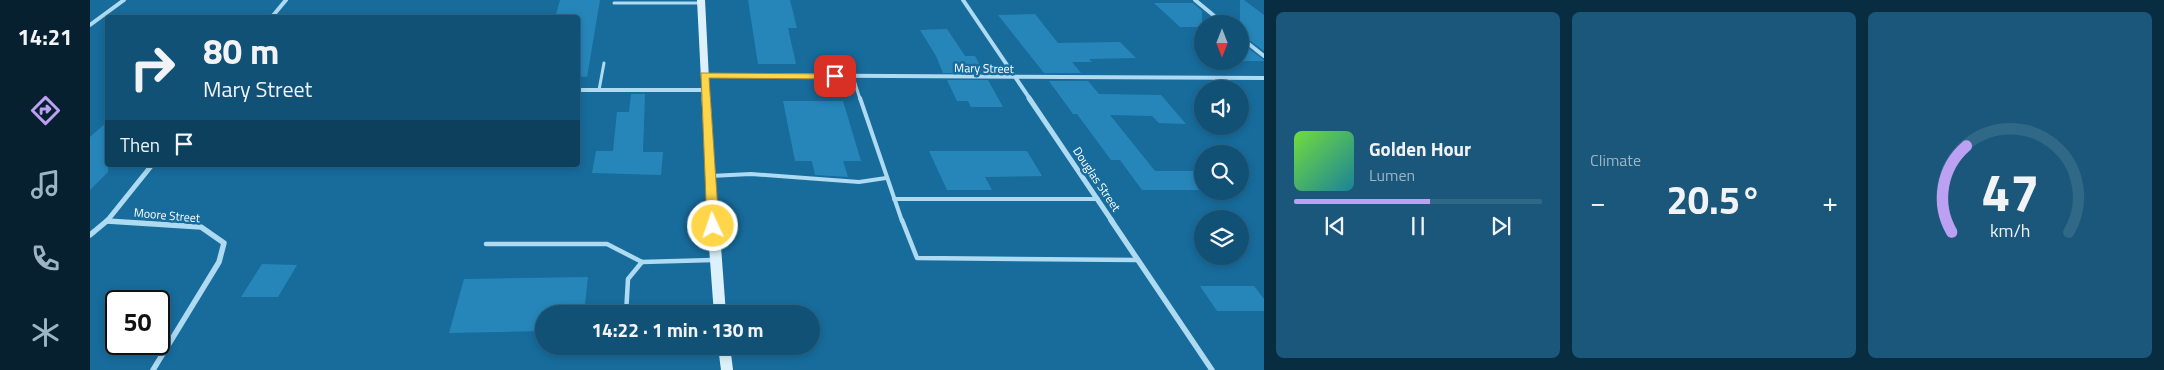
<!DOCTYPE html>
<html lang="en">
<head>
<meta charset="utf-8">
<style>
	body { margin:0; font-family:"Titillium Web",sans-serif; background:#1a577a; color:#f1f3f6; height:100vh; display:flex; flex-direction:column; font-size:19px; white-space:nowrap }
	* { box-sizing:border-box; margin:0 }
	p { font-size:16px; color:#9cb5c5 }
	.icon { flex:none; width:28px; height:28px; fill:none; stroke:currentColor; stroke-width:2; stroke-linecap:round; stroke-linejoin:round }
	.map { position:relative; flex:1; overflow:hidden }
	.panel { display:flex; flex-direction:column; gap:12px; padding:12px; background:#092d40; width:900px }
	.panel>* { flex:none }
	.top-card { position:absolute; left:15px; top:15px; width:475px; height:152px; border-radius:5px; box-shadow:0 2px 8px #0003,0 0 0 1px #306887; background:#115175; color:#f1f3f6; overflow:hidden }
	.needle { width:32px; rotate:180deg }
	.fabs { position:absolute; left:1104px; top:15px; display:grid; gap:10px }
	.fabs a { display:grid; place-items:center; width:55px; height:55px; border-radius:50%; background:#115175; box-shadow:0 2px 8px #0003,0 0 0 1px #306887; font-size:25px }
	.speed { position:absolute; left:15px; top:290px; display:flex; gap:10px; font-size:25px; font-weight:700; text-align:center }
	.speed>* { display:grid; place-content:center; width:65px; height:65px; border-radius:50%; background:#115175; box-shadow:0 2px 8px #0003,0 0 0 1px #306887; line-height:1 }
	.speed .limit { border:2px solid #111; border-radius:8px; background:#fff; color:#111 }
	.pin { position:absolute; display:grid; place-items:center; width:42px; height:42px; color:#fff; margin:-21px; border-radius:10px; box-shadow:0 2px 8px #0006 }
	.me { position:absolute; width:55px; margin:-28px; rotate:357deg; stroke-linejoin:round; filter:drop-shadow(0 0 4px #0008) }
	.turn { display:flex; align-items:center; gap:18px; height:105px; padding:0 15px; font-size:22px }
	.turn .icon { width:65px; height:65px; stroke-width:2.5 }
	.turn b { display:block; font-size:35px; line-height:42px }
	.then { display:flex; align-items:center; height:48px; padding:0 15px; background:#0003; gap:10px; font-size:19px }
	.big { font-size:38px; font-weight:700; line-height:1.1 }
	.panel .card { flex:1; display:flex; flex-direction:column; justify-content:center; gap:8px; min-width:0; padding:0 18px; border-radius:8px; background:#1a577a }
	.panel .dial { align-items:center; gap:0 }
	.dial svg { height:130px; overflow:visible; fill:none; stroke:#306887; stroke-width:7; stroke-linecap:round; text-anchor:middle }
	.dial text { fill:#f1f3f6; stroke:none }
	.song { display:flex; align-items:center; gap:15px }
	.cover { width:60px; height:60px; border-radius:8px; background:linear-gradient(135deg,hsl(100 70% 55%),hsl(190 70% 35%)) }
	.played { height:5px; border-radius:2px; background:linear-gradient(90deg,#bca0f2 55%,#306887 55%) }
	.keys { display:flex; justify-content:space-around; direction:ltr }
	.heat { display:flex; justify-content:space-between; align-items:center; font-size:28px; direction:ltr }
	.panel .tiles { flex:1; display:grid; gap:12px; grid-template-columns:repeat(3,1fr) }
	.trip { position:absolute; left:445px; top:305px; width:285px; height:50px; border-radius:25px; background:#115175; box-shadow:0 2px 8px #0003,0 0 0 1px #306887; font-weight:700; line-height:50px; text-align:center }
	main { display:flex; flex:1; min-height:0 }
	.menu { display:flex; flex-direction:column; width:90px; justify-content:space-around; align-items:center; background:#07202f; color:#9cb5c5 }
	.menu .icon { width:35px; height:35px }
	.menu .active { color:#bca0f2 }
	.menu b { font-size:22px; color:#f1f3f6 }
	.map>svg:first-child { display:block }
	.building { fill:#2686ba }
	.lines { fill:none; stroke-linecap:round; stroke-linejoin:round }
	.service-far2 { stroke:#aedaf2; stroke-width:3 }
	.service-far1 { stroke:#aedaf2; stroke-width:4 }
	.service { stroke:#aedaf2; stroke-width:4.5 }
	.minor-far2 { stroke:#aedaf2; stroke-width:4 }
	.minor-far1 { stroke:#aedaf2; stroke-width:5 }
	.minor { stroke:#aedaf2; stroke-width:5.5 }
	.secondary-far2 { stroke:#ddf1fc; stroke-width:8 }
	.secondary-far1 { stroke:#ddf1fc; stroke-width:9 }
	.secondary { stroke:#ddf1fc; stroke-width:12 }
	.route { fill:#ffd54a; stroke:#a68a30 }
	.labels { text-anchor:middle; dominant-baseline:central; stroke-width:5; stroke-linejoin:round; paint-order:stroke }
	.street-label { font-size:12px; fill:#fff; stroke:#176c9c }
</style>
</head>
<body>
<main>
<nav class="menu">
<b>14:21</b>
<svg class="icon active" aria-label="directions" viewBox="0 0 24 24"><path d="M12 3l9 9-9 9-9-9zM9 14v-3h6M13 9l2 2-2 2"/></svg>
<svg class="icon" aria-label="music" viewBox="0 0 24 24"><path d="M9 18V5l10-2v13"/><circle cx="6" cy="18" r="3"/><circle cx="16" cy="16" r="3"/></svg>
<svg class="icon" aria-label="phone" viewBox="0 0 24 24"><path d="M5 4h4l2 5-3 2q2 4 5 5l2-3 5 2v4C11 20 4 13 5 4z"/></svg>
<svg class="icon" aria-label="climate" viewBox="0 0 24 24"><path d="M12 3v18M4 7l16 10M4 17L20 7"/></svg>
</nav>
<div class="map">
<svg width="1174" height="370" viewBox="0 0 1174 370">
	<rect width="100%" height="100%" fill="#176c9c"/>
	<g class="building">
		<polygon points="470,0 510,0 497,77 488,76 488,18 465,18"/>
		<polygon points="658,0 700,0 707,28 698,28 706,64 668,64"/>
		<polygon points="1150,0 1154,0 1174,15 1174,51 1150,33"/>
		<polygon points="1064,3 1103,3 1112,11 1112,27 1090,27"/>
		<polygon points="945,14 968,43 1030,42 1046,58 999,59 1002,62 982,62 991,73 954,73 908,15"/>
		<polygon points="857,29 875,56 885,56 894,73 853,73 846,56 830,30"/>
		<polygon points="1150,42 1174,60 1174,61 1150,61"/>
		<polygon points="857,80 898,80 913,107 881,107 878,101 867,101"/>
		<polygon points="959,81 998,81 1009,94 1071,95 1096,124 1069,123 1062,116 1020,115 1065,171 1107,171 1112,177 1112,190 1052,190 1030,160 1021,160 987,114 983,114"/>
		<polygon points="541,94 555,94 553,152 573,152 571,175 502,173 506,151 523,151 527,112 539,112"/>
		<polygon points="693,101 753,101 771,161 753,161 758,177 725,175 722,161 705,161"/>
		<polygon points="18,121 18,172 0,190 0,137"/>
		<polygon points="839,151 937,151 952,176 895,177 902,190 857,190"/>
		<polygon points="172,264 207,265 188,297 151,297"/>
		<polygon points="498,277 494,314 454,314 454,331 359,333 374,279"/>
		<polygon points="1110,286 1164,286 1174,299 1174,311 1127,311"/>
	</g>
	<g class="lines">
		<g class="service-far2">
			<polyline points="524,3 611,3"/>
			<polyline points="763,77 770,99"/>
			<polyline points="509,90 514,63"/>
		</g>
		<g class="service-far1">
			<polyline points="770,98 812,221"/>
			<polyline points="620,176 661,174 769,182 796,178"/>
			<polyline points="804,199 1008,199"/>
		</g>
		<g class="service">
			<polyline points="812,220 827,258 1047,260"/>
			<polyline points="396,244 517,244 552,262 623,260"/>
			<polyline points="536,314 538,279 552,262"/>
		</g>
		<g class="minor-far2">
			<polyline points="873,0 940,99"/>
			<polyline points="1105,0 1134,24"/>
			<polyline points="181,18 196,0"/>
			<polyline points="0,25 34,0"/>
			<polyline points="1150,37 1174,56"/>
			<polyline points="615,75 1174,78"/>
			<polyline points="488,90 616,90"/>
		</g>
		<g class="minor-far1">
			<polyline points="939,98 1022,221"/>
			<polyline points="17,221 62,165"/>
		</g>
		<g class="minor">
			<polyline points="1021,220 1122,370"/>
			<polyline points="17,221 111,227 134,243 129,262 63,370"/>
			<polyline points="0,235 18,220"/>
		</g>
		<polyline class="secondary-far2" points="611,0 616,99"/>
		<polyline class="secondary-far1" points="616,98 623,221"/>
		<g class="secondary">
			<polyline points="623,220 630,314"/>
			<polyline points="634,346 637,370"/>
		</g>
	</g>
	<polygon class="route" points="611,73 745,74 750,76 745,79 619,78 629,226 623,231 617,226"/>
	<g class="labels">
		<g class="street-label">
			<text transform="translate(894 68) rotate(1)">Mary Street</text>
			<text transform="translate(1007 179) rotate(56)">Douglas Street</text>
			<text transform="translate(77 215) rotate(5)">Moore Street</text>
		</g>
	</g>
</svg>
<div class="fabs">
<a><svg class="needle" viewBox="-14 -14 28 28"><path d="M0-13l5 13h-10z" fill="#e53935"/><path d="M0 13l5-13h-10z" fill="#9cb5c5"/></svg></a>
<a><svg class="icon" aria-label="sound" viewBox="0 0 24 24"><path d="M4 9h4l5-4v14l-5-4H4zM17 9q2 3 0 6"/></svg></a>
<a><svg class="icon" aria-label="search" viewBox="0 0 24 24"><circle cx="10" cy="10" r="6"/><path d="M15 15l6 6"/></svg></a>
<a><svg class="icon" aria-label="layers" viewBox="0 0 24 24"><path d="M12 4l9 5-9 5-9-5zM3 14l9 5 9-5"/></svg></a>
</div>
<div class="speed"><div class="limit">50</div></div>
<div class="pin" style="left:745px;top:76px;background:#d93025"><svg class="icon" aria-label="arrive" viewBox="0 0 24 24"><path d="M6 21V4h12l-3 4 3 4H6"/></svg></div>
<svg class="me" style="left:623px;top:226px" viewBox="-20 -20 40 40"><circle r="17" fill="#ffd54a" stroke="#fff" stroke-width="3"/><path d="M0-11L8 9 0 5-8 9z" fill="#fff"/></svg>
<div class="trip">14:22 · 1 min · 130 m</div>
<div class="top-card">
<div class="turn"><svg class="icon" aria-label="right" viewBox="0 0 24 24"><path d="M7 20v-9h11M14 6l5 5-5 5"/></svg><div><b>80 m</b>Mary Street</div></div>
<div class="then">Then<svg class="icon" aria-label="arrive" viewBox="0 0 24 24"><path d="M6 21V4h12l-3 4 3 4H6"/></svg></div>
</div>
</div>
<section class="panel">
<div class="tiles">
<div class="card">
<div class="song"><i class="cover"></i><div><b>Golden Hour</b><p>Lumen</p></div></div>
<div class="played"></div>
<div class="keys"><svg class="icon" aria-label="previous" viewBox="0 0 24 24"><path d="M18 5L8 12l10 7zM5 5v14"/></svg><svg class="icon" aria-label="pause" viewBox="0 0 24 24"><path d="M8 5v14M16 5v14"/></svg><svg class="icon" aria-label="next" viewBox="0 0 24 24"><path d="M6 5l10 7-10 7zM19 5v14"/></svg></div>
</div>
<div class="card"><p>Climate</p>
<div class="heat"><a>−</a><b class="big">20.5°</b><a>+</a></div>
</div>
<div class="card dial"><svg viewBox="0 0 100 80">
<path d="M14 69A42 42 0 1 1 86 69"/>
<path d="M14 69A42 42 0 0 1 23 16" stroke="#bca0f2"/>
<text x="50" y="56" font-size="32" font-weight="700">47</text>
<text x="50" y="72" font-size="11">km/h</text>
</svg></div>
</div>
</section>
</main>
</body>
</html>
